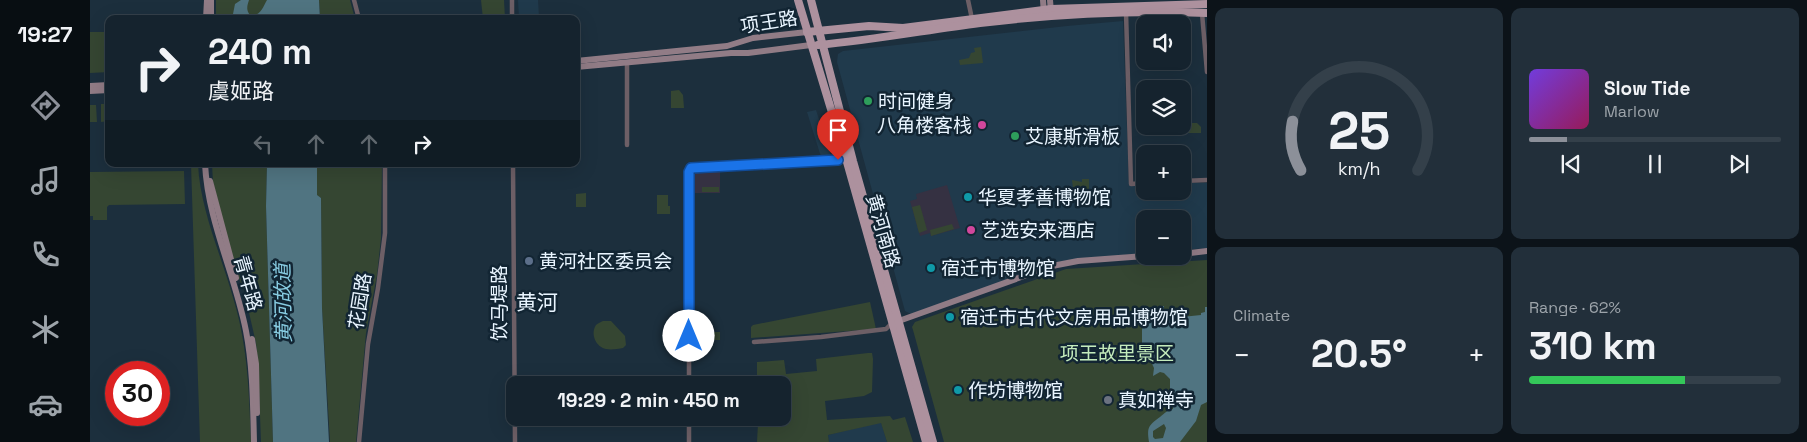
<!DOCTYPE html>
<html lang="en">
<head>
<meta charset="utf-8">
<style>
	body { margin:0; font-family:"Space Grotesk","Noto Sans SC",sans-serif; background:#222f3a; color:#f1f3f6; height:100vh; display:flex; flex-direction:column; font-size:19px; white-space:nowrap }
	* { box-sizing:border-box; margin:0 }
	p { font-size:16px; color:#9da4aa }
	.icon { flex:none; width:28px; height:28px; fill:none; stroke:currentColor; stroke-width:2; stroke-linecap:round; stroke-linejoin:round }
	.map { position:relative; flex:1; overflow:hidden }
	.drawer { display:flex; flex-direction:column; gap:8px; padding:8px; background:#0c1319; width:600px }
	.drawer>* { flex:none }
	.top-card { position:absolute; left:15px; top:15px; width:475px; height:152px; border-radius:10px; box-shadow:0 5px 20px #0002,0 0 0 1px #34404a; background:#15232e; color:#f1f3f6; overflow:hidden }
	.tools { position:absolute; left:1046px; top:15px; display:grid; gap:10px }
	.tools a { display:grid; place-items:center; width:55px; height:55px; border-radius:10px; background:#15232e; box-shadow:0 5px 20px #0002,0 0 0 1px #34404a; font-size:25px }
	.speed { position:absolute; left:15px; top:361px; display:flex; gap:10px; font-size:25px; font-weight:700; text-align:center }
	.speed>* { display:grid; place-content:center; width:65px; height:65px; border-radius:50%; background:#15232e; box-shadow:0 5px 20px #0002,0 0 0 1px #34404a; line-height:1 }
	.speed .limit { border:8px solid #d22; background:#fff; color:#111 }
	.pin { position:absolute; display:grid; place-items:center; width:42px; height:42px; color:#fff; margin:-51px -21px; border-radius:50% 50% 50% 0; rotate:-45deg; box-shadow:0 0 5px #0007 }
	.pin .icon { rotate:45deg }
	.me { position:absolute; width:55px; margin:-28px; rotate:0deg; stroke-linejoin:round; filter:drop-shadow(0 0 4px #0008) }
	.turn { display:flex; align-items:center; gap:18px; height:105px; padding:0 20px; font-size:22px }
	.turn .icon { width:65px; height:65px; stroke-width:2.5 }
	.turn b { display:block; font-size:35px; line-height:42px }
	.lanes { display:flex; align-items:center; height:48px; padding:0 20px; background:#0003; justify-content:center; gap:25px; direction:ltr }
	.lanes .off { opacity:.35 }
	.big { font-size:38px; font-weight:600; line-height:1.1 }
	.drawer .tile { flex:1; display:flex; flex-direction:column; justify-content:center; gap:8px; min-width:0; padding:0 18px; border-radius:10px; background:#222f3a }
	.drawer .dial { align-items:center; gap:0 }
	.dial svg { height:130px; overflow:visible; fill:none; stroke:#34404a; stroke-width:7; stroke-linecap:round; text-anchor:middle }
	.dial text { fill:#f1f3f6; stroke:none }
	.song { display:flex; align-items:center; gap:15px }
	.cover { width:60px; height:60px; border-radius:8px; background:linear-gradient(135deg,hsl(260 70% 55%),hsl(330 70% 35%)) }
	.played { height:5px; border-radius:2px; background:linear-gradient(90deg,#8c9099 15%,#34404a 15%) }
	.keys { display:flex; justify-content:space-around; direction:ltr }
	.heat { display:flex; justify-content:space-between; align-items:center; font-size:28px; direction:ltr }
	.charge { height:8px; border-radius:4px; background:linear-gradient(90deg,#34c759 62%,#34404a 0) }
	.drawer .tiles { flex:1; display:grid; gap:8px; grid-template-columns:repeat(2,1fr) }
	.trip { position:absolute; left:416px; top:376px; width:285px; height:50px; border-radius:10px; background:#15232e; box-shadow:0 5px 20px #0002,0 0 0 1px #34404a; font-weight:600; line-height:50px; text-align:center }
	main { display:flex; flex:1; min-height:0 }
	.menu { display:flex; flex-direction:column; width:90px; justify-content:space-around; align-items:center; background:#080e12; color:#9da4aa }
	.menu .icon { width:35px; height:35px }
	.menu .on { color:#8c9099 }
	.menu b { font-size:22px; color:#f1f3f6 }
	.map>svg:first-child { display:block }
	.built { fill:#203a4c }
	.education { fill:#353142 }
	.green { fill:#354632 }
	.water { fill:#507481; fill-rule:evenodd }
	.lines { fill:none; stroke-linecap:round; stroke-linejoin:round }
	.street { stroke:#6d5f66; stroke-width:4.5 }
	.secondary { stroke:#917c86; stroke-width:6 }
	.primary { stroke:#ad919e; stroke-width:8 }
	.route-casing { stroke:#114b97; stroke-width:12 }
	.route { stroke:#1a73e8; stroke-width:9 }
	.leisure-dot { fill:#2e9e5b; stroke:#122533; stroke-width:2 }
	.hotel-dot { fill:#d1479c; stroke:#122533; stroke-width:2 }
	.culture-dot { fill:#0f9aa8; stroke:#122533; stroke-width:2 }
	.service-dot { fill:#5c6f8a; stroke:#122533; stroke-width:2 }
	.worship-dot { fill:#6b7280; stroke:#122533; stroke-width:2 }
	.labels { text-anchor:middle; dominant-baseline:central; stroke-width:5; stroke-linejoin:round; paint-order:stroke }
	.street-label { font-size:19px; fill:#e9f5ff; stroke:#122533 }
	.poi-label { font-size:19px; fill:#e9f5ff; stroke:#122533; text-anchor:start }
	.park-label { font-size:19px; fill:#c4ebbc; stroke:#122533 }
	.water-label { font-size:20px; font-style:italic; fill:#87cbe1; stroke:#122533 }
	.quarter-label { font-size:21px; fill:#e9f5ff; stroke:#122533 }
</style>
</head>
<body>
<main>
<nav class="menu">
<b>19:27</b>
<svg class="icon on" aria-label="directions" viewBox="0 0 24 24"><path d="M12 3l9 9-9 9-9-9zM9 14v-3h6M13 9l2 2-2 2"/></svg>
<svg class="icon" aria-label="music" viewBox="0 0 24 24"><path d="M9 18V5l10-2v13"/><circle cx="6" cy="18" r="3"/><circle cx="16" cy="16" r="3"/></svg>
<svg class="icon" aria-label="phone" viewBox="0 0 24 24"><path d="M5 4h4l2 5-3 2q2 4 5 5l2-3 5 2v4C11 20 4 13 5 4z"/></svg>
<svg class="icon" aria-label="climate" viewBox="0 0 24 24"><path d="M12 3v18M4 7l16 10M4 17L20 7"/></svg>
<svg class="icon" aria-label="car" viewBox="0 0 24 24"><path d="M5 17H2v-5l4-1 3-4h7l3 4 3 1v5h-3M9 17h6M6 11h13"/><circle cx="7" cy="17" r="2"/><circle cx="17" cy="17" r="2"/></svg>
</nav>
<div class="map">
<svg width="1117" height="442" viewBox="0 0 1117 442">
	<rect width="100%" height="100%" fill="#1c2f3d"/>
	<g class="built">
		<polygon points="428,0 448,0 449,17 429,18"/>
		<polygon points="1033,21 1039,185 1055,185 1055,191 1092,191 1093,183 1117,183 1117,248 1093,250 1092,219 1055,219 1055,253 973,261 944,268 904,285 821,314 815,311 747,62 748,54 753,51 977,26"/>
		<polygon points="726,110 742,159 732,160 717,112"/>
		<polygon points="791,422 797,442 739,442 738,435"/>
	</g>
	<g class="education">
		<polygon points="630,169 630,193 605,193 605,171"/>
		<polygon points="857,185 870,228 841,236 840,233 830,236 820,201 827,199 826,194"/>
	</g>
	<g class="green">
		<polygon points="126,0 181,0 180,19 126,19"/>
		<polygon points="229,0 260,0 265,19 230,19"/>
		<polygon points="391,0 414,0 415,19 393,19"/>
		<polygon points="0,32 19,32 19,72 0,73"/>
		<polygon points="891,47 893,63 870,65 869,60 879,58 881,53 885,52 884,48"/>
		<polygon points="589,90 593,95 594,108 581,108 581,91"/>
		<polygon points="11,104 19,104 19,121 11,122"/>
		<polygon points="0,105 6,105 7,122 0,122"/>
		<polygon points="1098,123 1107,123 1111,127 1111,133 1098,133"/>
		<path d="M101 164H108C110 210 132 257 144 301 158 348 159 393 161 442H110Z"/>
		<polygon points="122,164 177,164 176,206 183,442 171,442 168,363 166,343 154,291 144,265 123,182"/>
		<polygon points="227,164 292,164 291,238 287,275 276,333 266,442 240,442 232,308 231,198 227,196"/>
		<polygon points="94,171 95,204 19,205 17,207 17,220 3,220 3,216 0,216 0,172"/>
		<polygon points="992,179 999,179 999,195 984,196 982,180 992,182"/>
		<rect x="612" y="187" width="17" height="5"/>
		<polygon points="496,193 496,207 486,207 486,194"/>
		<polygon points="567,195 578,195 578,206 580,206 580,214 567,214"/>
		<polygon points="830,205 837,230 829,233 822,207"/>
		<polygon points="862,224 864,229 841,236 840,230"/>
		<polygon points="1117,260 1117,442 854,442 823,330 822,327 825,322 976,269"/>
		<polygon points="780,302 786,329 661,338 661,327 663,325"/>
		<path d="M513 321H521L535 336 536 345 533 348C528 349 521 350 516 349 506 347 500 334 506 325 508 323 511 322 513 321Z"/>
		<rect x="605" y="332" width="25" height="8"/>
		<polygon points="778,353 782,353 783,359 782,392 774,396 735,401 737,420 800,416 803,420 815,417 823,442 797,442 791,423 738,435 739,442 667,442 668,424 689,422 689,418 692,418 692,385 667,385 667,362 694,360 696,374 727,371 726,359"/>
	</g>
	<g class="water">
		<path d="M151 0H159C157 6 156 10 160 15 170 17 173 7 177 0H229L230 19H142L145 4Z"/>
		<polygon points="177,164 227,164 227,195 231,198 232,308 239,442 183,442 176,206"/>
		<path d="M1070 306H1074V310H1078L1079 315H1082V318L1111 315V313L1115 312V307H1117V402L1111 405 1106 421 1090 442H1059C1057 427 1058 426 1070 417 1075 413 1077 410 1083 409V397L1079 398 1078 396 1080 394V379L1074 373 1070 372 1063 376 1064 368 1052 343V329L1059 315ZM1074 424 1076 428 1073 438 1065 439 1063 437V431Z"/>
	</g>
	<g class="lines">
		<g class="street">
			<polyline points="264,0 269,19"/>
			<polyline points="422,0 422,19"/>
			<polyline points="878,0 882,19"/>
			<polyline points="1036,12 1041,184 1055,183"/>
			<polyline points="1112,13 1117,72"/>
			<polyline points="537,145 537,62"/>
			<polyline points="423,164 425,442"/>
			<polyline points="1092,181 1117,180"/>
			<polyline points="664,342 731,337 796,329 802,323"/>
			<polyline points="599,385 599,172 601,168 756,159"/>
			<polyline points="269,442 278,344 288,288 295,233 295,164"/>
			<polyline points="599,442 599,418"/>
		</g>
		<g class="secondary">
			<polyline points="953,0 954,14"/>
			<polyline points="960,0 961,12"/>
			<polyline points="116,19 117,0"/>
			<polyline points="121,19 121,0"/>
			<polyline points="486,61 637,46 663,38 717,32"/>
			<polyline points="486,67 641,53 658,53 721,45"/>
			<polyline points="0,86 19,85"/>
			<polyline points="0,91 19,90"/>
			<path d="M115 164C118 222 145 274 156 331 163 367 163 405 164 442"/>
			<polyline points="120,181 146,278"/>
			<polyline points="1092,254 1117,251"/>
			<polyline points="806,322 962,266 988,261 1055,256"/>
			<polyline points="162,339 166,364 167,413"/>
		</g>
		<g class="primary">
			<polyline points="708,0 757,162 836,442"/>
			<polyline points="721,0 763,161 843,442"/>
			<polyline points="717,32 779,26 813,28 961,9 1117,4"/>
			<path d="M728 45C783 40 836 30 890 23 965 14 1041 10 1117 13"/>
		</g>
	</g>
	<g class="lines">
		<defs>
			<polyline id="route" points="599,336 599,172 601,168 748,160"/>
		</defs>
		<use href="#route" class="route-casing"/>
		<use href="#route" class="route"/>
	</g>
	<g class="leisure-dot">
		<circle cx="778" cy="101" r="5"/>
		<circle cx="925" cy="136" r="5"/>
	</g>
	<g class="hotel-dot">
		<circle cx="892" cy="125" r="5"/>
		<circle cx="881" cy="230" r="5"/>
	</g>
	<g class="culture-dot">
		<circle cx="878" cy="197" r="5"/>
		<circle cx="841" cy="268" r="5"/>
		<circle cx="860" cy="317" r="5"/>
		<circle cx="868" cy="390" r="5"/>
	</g>
	<circle class="service-dot" cx="439" cy="261" r="5"/>
	<circle class="worship-dot" cx="1018" cy="400" r="5"/>
	<g class="labels">
		<g class="street-label">
			<text transform="translate(679 22) rotate(-9)">项王路</text>
			<text transform="translate(793 231) rotate(74)">黄河南路</text>
			<text transform="translate(158 283) rotate(74)">青年路</text>
			<text transform="translate(270 301) rotate(-81)">花园路</text>
			<text transform="translate(409 303) rotate(-90)">饮马堤路</text>
		</g>
		<g class="poi-label">
			<text x="788" y="101">时间健身</text>
			<text x="882" y="125" text-anchor="end">八角楼客栈</text>
			<text x="935" y="136">艾康斯滑板</text>
			<text x="888" y="197">华夏孝善博物馆</text>
			<text x="891" y="230">艺选安来酒店</text>
			<text x="449" y="261">黄河社区委员会</text>
			<text x="851" y="268">宿迁市博物馆</text>
			<text x="870" y="317">宿迁市古代文房用品博物馆</text>
			<text x="878" y="390">作坊博物馆</text>
			<text x="1028" y="400">真如禅寺</text>
		</g>
		<g class="park-label">
			<text x="1027" y="353">项王故里景区</text>
		</g>
		<g class="water-label">
			<text transform="translate(193 303) rotate(-91)">黄河故道</text>
		</g>
		<g class="quarter-label">
			<text x="447" y="302">黄河</text>
		</g>
	</g>
</svg>
<div class="tools">
<a><svg class="icon" aria-label="sound" viewBox="0 0 24 24"><path d="M4 9h4l5-4v14l-5-4H4zM17 9q2 3 0 6"/></svg></a>
<a><svg class="icon" aria-label="layers" viewBox="0 0 24 24"><path d="M12 4l9 5-9 5-9-5zM3 14l9 5 9-5"/></svg></a>
<a>+</a>
<a>−</a>
</div>
<div class="speed"><div class="limit">30</div></div>
<div class="pin" style="left:748px;top:160px;background:#d93025"><svg class="icon" aria-label="arrive" viewBox="0 0 24 24"><path d="M6 21V4h12l-3 4 3 4H6"/></svg></div>
<svg class="me" style="left:599px;top:336px" viewBox="-20 -20 40 40"><circle r="19" fill="#fff"/><path d="M0-13L10 11 0 6-10 11z" fill="#1a73e8"/></svg>
<div class="trip">19:29 · 2 min · 450 m</div>
<div class="top-card">
<div class="turn"><svg class="icon" aria-label="right" viewBox="0 0 24 24"><path d="M7 20v-9h11M14 6l5 5-5 5"/></svg><div><b>240 m</b>虞姬路</div></div>
<div class="lanes"><svg class="icon off" aria-label="left" viewBox="0 0 24 24"><path d="M17 20v-9H6M10 6l-5 5 5 5"/></svg><svg class="icon off" aria-label="ahead" viewBox="0 0 24 24"><path d="M12 20V5M6 11l6-6 6 6"/></svg><svg class="icon off" aria-label="ahead" viewBox="0 0 24 24"><path d="M12 20V5M6 11l6-6 6 6"/></svg><svg class="icon" aria-label="right" viewBox="0 0 24 24"><path d="M7 20v-9h11M14 6l5 5-5 5"/></svg></div>
</div>
</div>
<section class="drawer">
<div class="tiles">
<div class="tile dial"><svg viewBox="0 0 100 80">
<path d="M14 69A42 42 0 1 1 86 69"/>
<path d="M14 69A42 42 0 0 1 9 39" stroke="#8c9099"/>
<text x="50" y="56" font-size="32" font-weight="700">25</text>
<text x="50" y="72" font-size="11">km/h</text>
</svg></div>
<div class="tile">
<div class="song"><i class="cover"></i><div><b>Slow Tide</b><p>Marlow</p></div></div>
<div class="played"></div>
<div class="keys"><svg class="icon" aria-label="previous" viewBox="0 0 24 24"><path d="M18 5L8 12l10 7zM5 5v14"/></svg><svg class="icon" aria-label="pause" viewBox="0 0 24 24"><path d="M8 5v14M16 5v14"/></svg><svg class="icon" aria-label="next" viewBox="0 0 24 24"><path d="M6 5l10 7-10 7zM19 5v14"/></svg></div>
</div>
<div class="tile"><p>Climate</p>
<div class="heat"><a>−</a><b class="big">20.5°</b><a>+</a></div>
</div>
<div class="tile"><p>Range · 62%</p><b class="big">310 km</b><div class="charge"></div></div>
</div>
</section>
</main>
</body>
</html>
